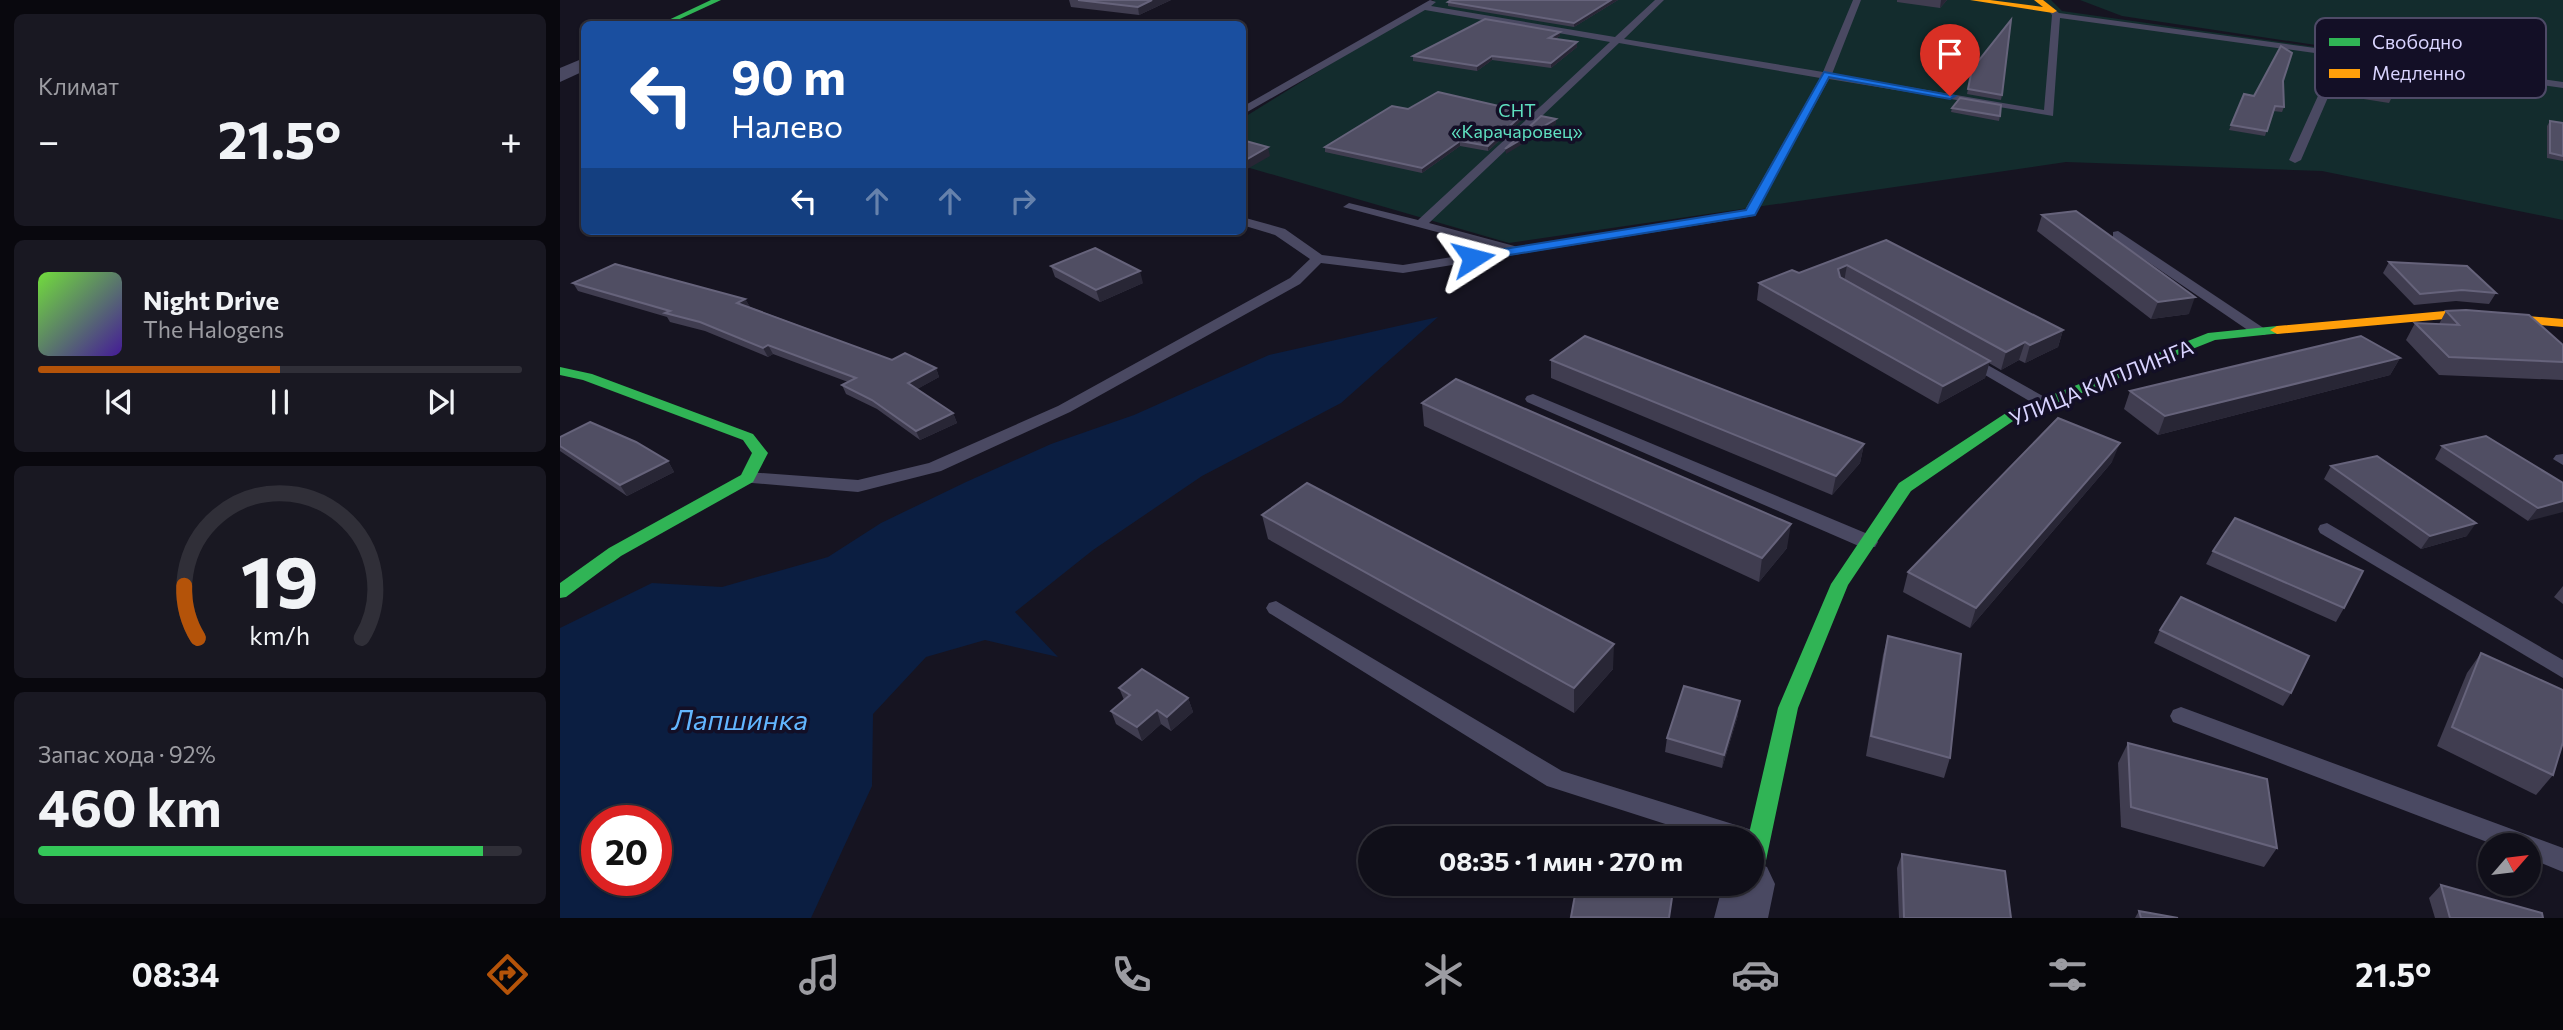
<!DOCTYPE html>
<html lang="ru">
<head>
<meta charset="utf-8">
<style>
	body { margin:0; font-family:Commissioner,sans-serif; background:#191822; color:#f1f3f6; height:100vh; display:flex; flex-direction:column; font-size:26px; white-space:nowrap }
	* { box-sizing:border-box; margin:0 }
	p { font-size:23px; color:#9c9ca2 }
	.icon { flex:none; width:38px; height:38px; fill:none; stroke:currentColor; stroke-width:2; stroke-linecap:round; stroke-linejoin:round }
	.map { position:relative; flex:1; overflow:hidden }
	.sheet { display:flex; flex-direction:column; gap:14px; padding:14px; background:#09080e; width:560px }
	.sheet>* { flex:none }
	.hud { position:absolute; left:21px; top:21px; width:665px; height:214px; border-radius:10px; box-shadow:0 2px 5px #0004,0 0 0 2px #302f38; background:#1a4fa0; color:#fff; overflow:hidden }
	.needle { width:46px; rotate:62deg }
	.controls { position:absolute; left:1918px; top:833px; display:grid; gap:14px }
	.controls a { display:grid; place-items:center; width:63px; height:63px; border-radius:50%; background:#100f19; box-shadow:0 2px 5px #0004,0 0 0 2px #302f38; font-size:35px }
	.speed { position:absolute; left:21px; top:805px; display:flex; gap:14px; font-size:35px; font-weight:700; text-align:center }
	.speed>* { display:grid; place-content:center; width:91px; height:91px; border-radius:50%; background:#100f19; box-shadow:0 2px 5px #0004,0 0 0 2px #302f38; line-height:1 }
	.speed .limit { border:10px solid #d22; background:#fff; color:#111 }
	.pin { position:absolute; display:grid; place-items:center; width:60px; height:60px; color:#fff; margin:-72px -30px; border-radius:50% 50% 50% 0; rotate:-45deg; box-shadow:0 0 7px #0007 }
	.pin .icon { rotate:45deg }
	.me { position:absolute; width:77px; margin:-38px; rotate:81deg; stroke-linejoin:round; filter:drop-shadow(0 0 5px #0008) }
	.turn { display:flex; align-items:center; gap:24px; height:147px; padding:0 35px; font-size:32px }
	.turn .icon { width:91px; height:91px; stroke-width:2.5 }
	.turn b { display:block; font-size:49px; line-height:60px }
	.lanes { display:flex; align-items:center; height:66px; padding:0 35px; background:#0003; justify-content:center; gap:35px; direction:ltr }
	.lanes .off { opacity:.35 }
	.big { font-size:52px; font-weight:700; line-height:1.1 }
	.sheet .tile { flex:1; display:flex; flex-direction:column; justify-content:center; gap:10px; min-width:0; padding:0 24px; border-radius:10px; background:#191822 }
	.sheet .dial { align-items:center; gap:0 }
	.dial svg { height:182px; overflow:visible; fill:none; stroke:#302f38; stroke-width:7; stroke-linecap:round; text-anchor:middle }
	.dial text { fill:#f1f3f6; stroke:none }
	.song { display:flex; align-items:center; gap:21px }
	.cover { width:84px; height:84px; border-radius:10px; background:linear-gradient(135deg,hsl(100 70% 55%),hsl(260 70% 35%)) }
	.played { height:7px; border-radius:4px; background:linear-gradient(90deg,#b45309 50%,#302f38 50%) }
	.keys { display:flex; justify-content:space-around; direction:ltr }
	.heat { display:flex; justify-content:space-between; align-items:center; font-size:38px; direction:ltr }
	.charge { height:10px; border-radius:5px; background:linear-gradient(90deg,#34c759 92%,#302f38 0) }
	.trip { position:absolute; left:798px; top:826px; width:406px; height:70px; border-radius:35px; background:#100f19; box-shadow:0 2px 5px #0004,0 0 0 2px #302f38; font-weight:700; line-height:70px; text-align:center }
	.menu { display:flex; height:112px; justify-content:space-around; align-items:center; background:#06060a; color:#9c9ca2 }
	.menu .icon { width:49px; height:49px }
	.menu .active { color:#b45309 }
	.menu b { font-size:32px; color:#f1f3f6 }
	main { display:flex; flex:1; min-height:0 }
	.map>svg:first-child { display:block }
	.green { fill:#132c2d }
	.water { fill:#0b1e41; fill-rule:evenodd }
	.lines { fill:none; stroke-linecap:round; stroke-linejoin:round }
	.lane { fill:#4a4962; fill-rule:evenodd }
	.street { fill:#4a4962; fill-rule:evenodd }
	.fast { fill:#30b455; fill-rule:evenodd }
	.slow { fill:#ff9f0a; fill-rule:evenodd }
	.wall { fill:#403d50 }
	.shaded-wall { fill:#282635 }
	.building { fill:#504e63; stroke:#66637b; stroke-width:2 }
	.route { fill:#1a73e8; stroke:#114b97; stroke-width:2 }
	.labels { text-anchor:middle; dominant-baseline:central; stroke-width:7; stroke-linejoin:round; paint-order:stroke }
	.far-park-label { font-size:18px; fill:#5fe0c0; stroke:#130f26 }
	.street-label { font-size:21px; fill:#d9d4ff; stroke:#130f26 }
	.near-water-label { font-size:28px; font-style:italic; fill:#62b6ff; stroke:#130f26 }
	.key { fill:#130f26; stroke:#4e4a67; stroke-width:2 }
	.key-label { font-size:19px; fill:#d9d4ff }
</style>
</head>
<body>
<main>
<section class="sheet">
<div class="tile"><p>Климат</p>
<div class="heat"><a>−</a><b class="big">21.5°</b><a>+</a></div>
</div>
<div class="tile">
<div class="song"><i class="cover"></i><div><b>Night Drive</b><p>The Halogens</p></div></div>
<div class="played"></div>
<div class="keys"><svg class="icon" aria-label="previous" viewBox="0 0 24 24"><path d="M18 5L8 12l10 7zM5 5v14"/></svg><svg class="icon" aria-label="pause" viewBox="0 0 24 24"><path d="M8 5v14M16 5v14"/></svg><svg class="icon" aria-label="next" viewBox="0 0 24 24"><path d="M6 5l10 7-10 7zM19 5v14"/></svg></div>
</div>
<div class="tile dial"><svg viewBox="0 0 100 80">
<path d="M14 69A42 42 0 1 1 86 69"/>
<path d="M14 69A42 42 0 0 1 8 46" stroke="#b45309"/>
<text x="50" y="56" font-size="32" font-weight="700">19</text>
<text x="50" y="72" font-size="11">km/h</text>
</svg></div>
<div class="tile"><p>Запас хода · 92%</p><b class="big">460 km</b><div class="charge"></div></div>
</section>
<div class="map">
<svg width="2003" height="918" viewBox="0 0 2003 918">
	<rect width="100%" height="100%" fill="#161421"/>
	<polygon class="green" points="874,0 1491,0 1502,11 1975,78 1562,16 1520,0 2003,0 2003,220 1762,171 1506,162 949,243 683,166 683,118"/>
	<path class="water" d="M878 317 781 403 642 476 533 550 455 612 498 657 425 640 366 657 313 714 312 786 251 918H0V628L92 583 162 587 268 557 321 523 406 482 491 444 574 415 709 355ZM37 821H96V880H37Z"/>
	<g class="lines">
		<g class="lane">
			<path d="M870 0 876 2 871 6 1055 37 1095 0H1104L1064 39 1263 72 1293 0H1301L1272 74 1484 110 1492 15 1489 11 1493 8 1499 13 2003 82V88L1785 58 1741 160 1735 163 1729 160 1776 56 1500 18 1493 116 1269 79 1194 216 843 273 761 263 740 284 510 412 381 471 298 492 181 482 178 478 187 472 298 480 369 463 498 406 730 278 750 259 715 235 682 225V217L725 229 762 255 843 265 941 249 783 207 789 203 858 220 1050 42 865 10 682 115V107ZM1059 43 1260 78 1185 210 958 247 869 223Z"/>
			<polygon points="1558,231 1705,329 1707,332 1705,335 1695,335 1553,238 1553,232"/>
			<polygon points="1408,354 1490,400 1492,403 1490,406 1478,406 1403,362 1400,359 1403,356"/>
			<polygon points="973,394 1315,537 1318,542 1315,547 1301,547 967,402 965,399 967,396"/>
			<polygon points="2003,454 2003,465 1993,459 1996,455"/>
			<polygon points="1767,523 2003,660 2003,678 1760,533 1758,529 1760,525"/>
			<polygon points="716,601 1002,771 1192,830 1196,838 1192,846 1192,838 1149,838 987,786 709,613 706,608 709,603"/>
			<polygon points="1621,707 2003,848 2003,872 1969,858 1969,845 1935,845 1613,722 1610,716 1613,710"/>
		</g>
		<g class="street">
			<polygon points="24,58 24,71 0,82 0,68"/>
			<polygon points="1192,861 1207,867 1215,884 1208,918 1154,918 1163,884 1192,884"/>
		</g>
		<g class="fast">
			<polygon points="151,0 161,0 109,24 100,24"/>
			<polygon points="1717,326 1724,330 1722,333 1655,340 1456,419 1351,491 1288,585 1238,708 1204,870 1200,877 1192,880 1192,838 1188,838 1218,708 1271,584 1339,483 1446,413 1648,333"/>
			<polygon points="0,367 32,374 193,434 208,453 193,482 61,556 6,597 0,598 0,583 49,548 181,475 192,453 183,440 23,380 0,375"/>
		</g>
		<g class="slow">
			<polygon points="1410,0 1430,0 1483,7 1474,0 1483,0 1497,11 1493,13"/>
			<polygon points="1896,310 2003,319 2003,327 1896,318 1717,334 1710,330 1717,326"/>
		</g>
	</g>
	<g class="wall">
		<polygon points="509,0 611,0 579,15 511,7"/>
		<polygon points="891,0 1058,0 1014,27 888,6 888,2"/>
		<polygon points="1337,0 1387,0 1380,8 1337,2"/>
		<polygon points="1000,36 995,39 1017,47 991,68 932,60 917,71 853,61 853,56"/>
		<polygon points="1806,62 1833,95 1829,103 1791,97"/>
		<polygon points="1412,69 1442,95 1441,100 1407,94"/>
		<polygon points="1723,81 1724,107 1722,112 1713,111 1705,136 1669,130 1684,94 1694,96"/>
		<polygon points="1392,108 1440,116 1439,121 1391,112"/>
		<polygon points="848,109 965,117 928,151 900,146 862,173 765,152 765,147"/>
		<polygon points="1990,121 2003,123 2003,161 1987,158 1987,126"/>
		<polygon points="1482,215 1629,314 1591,319 1477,231"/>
		<polygon points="1326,240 1503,330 1498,347 1465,363 1459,360 1441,370 1429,363 1425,378 1378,404 1197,300 1199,283 1239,273"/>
		<polygon points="1829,262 1936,293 1929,304 1896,301 1854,305 1823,273"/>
		<polygon points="491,266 583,283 540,302 495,277"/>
		<polygon points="13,283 185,299 190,307 332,360 376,368 379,377 357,389 393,413 397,423 360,440 317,409 286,394 282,385 288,382 213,354 208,357 145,331 110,322 107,317 18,291"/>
		<polygon points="1886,311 2003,345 2003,380 1879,375 1846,340 1855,323 1879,324"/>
		<polygon points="1840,358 1830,375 1598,435 1564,409 1570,391"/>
		<polygon points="991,360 1304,444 1300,463 1272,495 991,378"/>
		<polygon points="862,403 1227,548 1199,582 864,426"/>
		<polygon points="0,437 108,461 114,472 67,496 0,451"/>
		<polygon points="1882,446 2003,483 1968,521 1875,459"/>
		<polygon points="1552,462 1410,628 1343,592 1348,572"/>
		<polygon points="1771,466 1907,536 1861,549 1764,479"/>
		<polygon points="702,515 1053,669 1014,713 708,539"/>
		<polygon points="1653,551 1784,608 1776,622 1646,564"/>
		<polygon points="2003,586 2003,604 1994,597"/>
		<polygon points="1600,630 1731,693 1723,706 1594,643"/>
		<polygon points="1328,636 1390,758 1384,778 1306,756 1323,655"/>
		<polygon points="1921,653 1993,775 1976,795 1877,746 1907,673"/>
		<polygon points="559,688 628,698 633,712 611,731 601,724 582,741 556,724 551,711 564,700"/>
		<polygon points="1178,715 1162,768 1105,752 1107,738"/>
		<polygon points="1568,743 1717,848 1704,867 1561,827 1558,763"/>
		<polygon points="1342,854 1451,918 1339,918 1337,868"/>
		<polygon points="1881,885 1983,918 1875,918 1869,898"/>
		<polygon points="1579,911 1618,918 1575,918"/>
	</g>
	<g class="shaded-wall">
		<polygon points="592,0 611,0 579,15 578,7"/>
		<polygon points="1051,0 1058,0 1014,27 1014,23"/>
		<polygon points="1381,0 1387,0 1380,8"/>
		<polygon points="1000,32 1000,36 989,42 989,38"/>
		<polygon points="1017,42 1017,47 991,68 991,63"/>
		<polygon points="932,56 932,60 917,71 917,66"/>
		<polygon points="965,112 965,117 928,151 928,146"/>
		<polygon points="996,119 996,124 946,154 945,149"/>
		<polygon points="900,141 900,146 862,173 862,168"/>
		<polygon points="708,147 710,156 682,172 682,162"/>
		<polygon points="1287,265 1284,282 1275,286 1278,269"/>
		<polygon points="580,271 583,283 540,302 536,290"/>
		<polygon points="1635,297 1629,314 1591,319 1598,302"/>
		<polygon points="185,299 190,307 177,303"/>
		<polygon points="1503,330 1498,347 1465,363 1470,345"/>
		<polygon points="1465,342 1459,360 1441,370 1446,352"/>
		<polygon points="208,345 213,354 208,357 203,348"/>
		<polygon points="1840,358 1830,375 1598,435 1605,416"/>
		<polygon points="1430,361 1425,378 1378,404 1383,386"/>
		<polygon points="376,368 379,377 352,392 348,383"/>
		<polygon points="393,413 397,423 360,440 356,431"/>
		<polygon points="1560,443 1552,462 1410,628 1416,608"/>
		<polygon points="1304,444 1300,463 1272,495 1276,476"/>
		<polygon points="108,461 114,472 67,496 60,485"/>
		<polygon points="2003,501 2003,512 1968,521 1978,508"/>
		<polygon points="1916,523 1907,536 1861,549 1870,536"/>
		<polygon points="1231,524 1227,548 1199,582 1202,558"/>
		<polygon points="1054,644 1053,669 1014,713 1014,688"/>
		<polygon points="628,698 633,712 611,731 607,717"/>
		<polygon points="1180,701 1178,715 1162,768 1164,755"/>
		<polygon points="597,710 601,724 582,741 577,727"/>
	</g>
	<g class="building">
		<polygon points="518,0 592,0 578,7"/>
		<polygon points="891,0 1051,0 1014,23 888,2"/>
		<polygon points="925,19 1000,32 989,38 1017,42 991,63 932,56 917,66 853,56"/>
		<polygon points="1451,20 1442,95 1408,89 1412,69"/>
		<polygon points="1721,46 1732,53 1723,81 1724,107 1715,106 1707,131 1671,125 1684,94 1694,96"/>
		<polygon points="878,92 965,112 928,146 900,141 862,168 765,147 832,106 848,109"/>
		<polygon points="1400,98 1441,105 1440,116 1392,108"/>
		<polygon points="981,116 996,119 945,149"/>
		<polygon points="1990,121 2003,123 2003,156 1990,153"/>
		<polygon points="682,140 708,147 682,162"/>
		<polygon points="1516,211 1635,297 1598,302 1482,215"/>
		<polygon points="1326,240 1503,330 1470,345 1465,342 1446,352 1287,265 1278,269 1280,277 1430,361 1383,386 1199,283 1232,270 1239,273"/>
		<polygon points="535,248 580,271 536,290 491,266"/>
		<polygon points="1829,262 1907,266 1936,293 1902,290 1860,294"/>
		<polygon points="55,264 185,299 177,303 332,360 345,353 376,368 348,383 393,413 356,431 312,400 282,385 296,378 208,345 203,348 140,322 105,313 110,311 13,283"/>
		<polygon points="1906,310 1969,315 2003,345 2003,362 1889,357 1855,323 1899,325 1886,311"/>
		<polygon points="1025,336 1304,444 1276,476 991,360"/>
		<polygon points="1801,336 1840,358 1605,416 1570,391"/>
		<polygon points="896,379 1231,524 1202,558 862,403"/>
		<polygon points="1498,418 1560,443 1416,608 1348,572"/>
		<polygon points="30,422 76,442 108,461 60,485 0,446 0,437"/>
		<polygon points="1926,436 2003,483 2003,501 1978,508 1882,446"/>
		<polygon points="1817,456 1916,523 1870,536 1771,466"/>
		<polygon points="747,483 1054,644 1014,688 702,515"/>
		<polygon points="1675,518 1803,571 1784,608 1653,551"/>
		<polygon points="1621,597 1749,656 1731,693 1600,630"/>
		<polygon points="1328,636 1401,654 1390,758 1311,736"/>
		<polygon points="1921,653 2003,690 2003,742 1993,775 1892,727"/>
		<polygon points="582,669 628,698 607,717 597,710 577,727 551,711 570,695 559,688"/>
		<polygon points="1124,686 1180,701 1164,755 1107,738"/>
		<polygon points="1568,743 1707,779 1717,848 1571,807"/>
		<polygon points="1342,854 1445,871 1451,918 1344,918"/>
		<polygon points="1017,884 1114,884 1109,918 1011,917"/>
		<polygon points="1881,885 1982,913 1983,918 1890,918"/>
		<polygon points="1579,911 1618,918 1581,918"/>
	</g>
	<polygon class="route" points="1264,72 1395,96 1390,99 1269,77 1195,215 913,261 907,258 913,254 1186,210"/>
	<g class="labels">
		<g class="far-park-label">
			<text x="957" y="110">СНТ<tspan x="957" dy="21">«Карачаровец»</tspan></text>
		</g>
		<g class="street-label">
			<text transform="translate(1541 382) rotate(-22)">УЛИЦА КИПЛИНГА</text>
		</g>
		<g class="near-water-label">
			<text x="180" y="719">Лапшинка</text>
		</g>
	</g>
	<rect x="1755" y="18" width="231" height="80" rx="10" class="key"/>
	<rect x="1769" y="38" width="31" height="8" fill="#30b455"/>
	<rect x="1769" y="69" width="31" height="9" fill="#ff9f0a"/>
	<g class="key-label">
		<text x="1812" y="49">Свободно</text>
		<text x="1812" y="80">Медленно</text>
	</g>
</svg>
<div class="controls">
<a><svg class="needle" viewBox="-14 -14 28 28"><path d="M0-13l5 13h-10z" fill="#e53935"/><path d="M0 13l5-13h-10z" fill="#9c9ca2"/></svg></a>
</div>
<div class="speed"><div class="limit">20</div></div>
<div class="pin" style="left:1390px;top:96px;background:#d93025"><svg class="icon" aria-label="arrive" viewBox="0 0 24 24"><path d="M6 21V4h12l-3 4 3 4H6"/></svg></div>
<svg class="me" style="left:913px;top:258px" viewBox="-20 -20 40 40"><path d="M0-17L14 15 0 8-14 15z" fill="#1a73e8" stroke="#fff" stroke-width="4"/></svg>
<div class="trip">08:35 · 1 мин · 270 m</div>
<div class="hud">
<div class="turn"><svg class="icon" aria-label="left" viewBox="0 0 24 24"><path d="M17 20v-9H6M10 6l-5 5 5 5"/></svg><div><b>90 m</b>Налево</div></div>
<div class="lanes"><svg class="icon" aria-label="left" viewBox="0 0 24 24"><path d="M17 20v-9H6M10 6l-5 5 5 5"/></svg><svg class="icon off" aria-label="ahead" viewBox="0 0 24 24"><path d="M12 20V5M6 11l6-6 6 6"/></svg><svg class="icon off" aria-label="ahead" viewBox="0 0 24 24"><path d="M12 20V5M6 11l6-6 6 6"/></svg><svg class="icon off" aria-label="right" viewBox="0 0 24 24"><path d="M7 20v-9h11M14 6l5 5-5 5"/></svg></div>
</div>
</div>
</main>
<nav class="menu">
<b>08:34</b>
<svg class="icon active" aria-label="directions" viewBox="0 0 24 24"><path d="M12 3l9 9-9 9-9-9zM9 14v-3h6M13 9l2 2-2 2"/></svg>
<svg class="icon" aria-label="music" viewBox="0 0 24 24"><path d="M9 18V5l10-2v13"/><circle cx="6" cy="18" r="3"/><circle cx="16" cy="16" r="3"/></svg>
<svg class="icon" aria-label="phone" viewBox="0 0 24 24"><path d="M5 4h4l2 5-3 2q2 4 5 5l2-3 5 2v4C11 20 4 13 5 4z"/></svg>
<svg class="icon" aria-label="climate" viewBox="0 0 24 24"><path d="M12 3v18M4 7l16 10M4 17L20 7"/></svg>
<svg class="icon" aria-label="car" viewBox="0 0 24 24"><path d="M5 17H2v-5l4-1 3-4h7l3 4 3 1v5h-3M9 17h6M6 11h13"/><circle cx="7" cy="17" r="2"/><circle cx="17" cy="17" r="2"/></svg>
<svg class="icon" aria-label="filters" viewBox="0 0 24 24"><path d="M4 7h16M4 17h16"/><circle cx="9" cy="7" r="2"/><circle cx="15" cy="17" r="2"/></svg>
<b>21.5°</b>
</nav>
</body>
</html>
